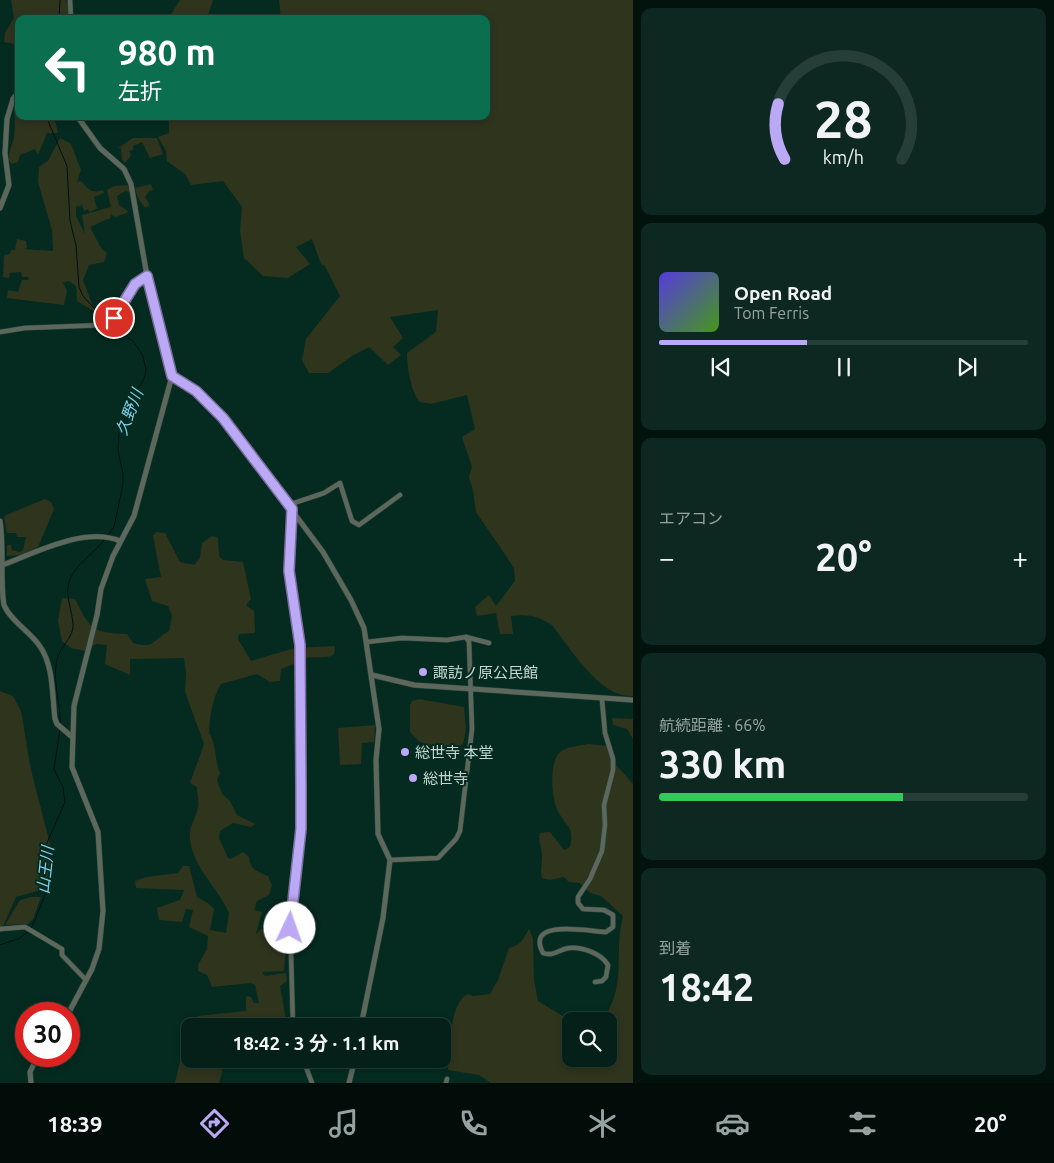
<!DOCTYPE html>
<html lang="ja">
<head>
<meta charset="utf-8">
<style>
	body { margin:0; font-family:Ubuntu,"Noto Sans JP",sans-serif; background:#0d2821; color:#f1f3f6; height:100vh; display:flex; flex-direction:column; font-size:19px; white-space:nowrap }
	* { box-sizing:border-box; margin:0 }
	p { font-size:16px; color:#97a3a2 }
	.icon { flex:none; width:28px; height:28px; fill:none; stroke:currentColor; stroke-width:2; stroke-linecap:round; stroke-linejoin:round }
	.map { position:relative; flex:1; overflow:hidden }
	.drawer { display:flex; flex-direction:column; gap:8px; padding:8px; background:#02120d; width:421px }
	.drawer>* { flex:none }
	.top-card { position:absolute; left:15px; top:15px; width:475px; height:105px; border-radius:10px; box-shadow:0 2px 8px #0003,0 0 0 1px #253e37; background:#0b6e4f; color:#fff; overflow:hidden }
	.controls { position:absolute; left:562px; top:1012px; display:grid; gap:10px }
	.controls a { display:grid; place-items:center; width:55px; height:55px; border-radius:10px; background:#042018; box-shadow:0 2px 8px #0003,0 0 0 1px #253e37; font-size:25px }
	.speed { position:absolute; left:15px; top:1002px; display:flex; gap:10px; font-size:25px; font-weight:700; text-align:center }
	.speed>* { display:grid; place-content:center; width:65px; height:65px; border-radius:50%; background:#042018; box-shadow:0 2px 8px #0003,0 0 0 1px #253e37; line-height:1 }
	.speed .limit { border:8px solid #d22; background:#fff; color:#111 }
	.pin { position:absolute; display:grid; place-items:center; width:42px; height:42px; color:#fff; margin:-21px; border:2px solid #fff; border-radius:50%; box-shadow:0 1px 5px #0007 }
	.me { position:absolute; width:55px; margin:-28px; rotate:3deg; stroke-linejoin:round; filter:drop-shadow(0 0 4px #0008) }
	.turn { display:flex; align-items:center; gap:18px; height:105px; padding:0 20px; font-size:22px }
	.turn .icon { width:65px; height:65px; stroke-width:2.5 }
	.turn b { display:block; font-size:35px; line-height:42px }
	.big { font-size:38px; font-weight:700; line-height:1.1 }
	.drawer .tile { flex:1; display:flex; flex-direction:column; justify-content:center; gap:8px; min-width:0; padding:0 18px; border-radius:10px; background:#0d2821 }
	.drawer .dial { align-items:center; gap:0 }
	.dial svg { height:130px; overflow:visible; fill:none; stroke:#253e37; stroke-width:7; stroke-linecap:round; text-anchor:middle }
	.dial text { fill:#f1f3f6; stroke:none }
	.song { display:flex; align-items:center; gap:15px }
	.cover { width:60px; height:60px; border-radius:8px; background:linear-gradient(135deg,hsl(250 70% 55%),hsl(100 70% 35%)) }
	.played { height:5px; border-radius:2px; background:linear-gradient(90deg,#bca9f5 40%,#253e37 40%) }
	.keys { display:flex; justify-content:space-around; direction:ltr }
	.heat { display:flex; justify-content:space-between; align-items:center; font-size:28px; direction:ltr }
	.charge { height:8px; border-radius:4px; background:linear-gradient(90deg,#34c759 66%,#253e37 0) }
	.trip { position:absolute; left:181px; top:1018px; width:270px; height:50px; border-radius:10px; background:#042018; box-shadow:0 2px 8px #0003,0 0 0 1px #253e37; font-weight:700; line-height:50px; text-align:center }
	.tabs { display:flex; height:80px; justify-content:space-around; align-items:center; background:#020d0a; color:#97a3a2 }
	.tabs .icon { width:35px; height:35px }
	.tabs .selected { color:#bca9f5 }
	.tabs b { font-size:22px; color:#f1f3f6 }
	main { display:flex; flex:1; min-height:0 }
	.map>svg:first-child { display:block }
	.green { fill:#2f341d }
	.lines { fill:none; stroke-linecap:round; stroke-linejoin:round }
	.stream { stroke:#001017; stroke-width:1 }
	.minor-casing { stroke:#24473c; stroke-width:5.5 }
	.tertiary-casing { stroke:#24473c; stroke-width:6 }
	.minor { stroke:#5d675c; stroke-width:4.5 }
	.tertiary { stroke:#5d675c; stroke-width:5 }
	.route-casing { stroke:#7a6e9f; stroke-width:12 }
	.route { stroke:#bca9f5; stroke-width:9 }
	.poi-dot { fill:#bca9f5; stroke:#052b20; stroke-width:2 }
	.labels { text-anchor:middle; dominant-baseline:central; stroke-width:4; stroke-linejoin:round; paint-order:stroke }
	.poi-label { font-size:15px; fill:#c4d7cf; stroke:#052b20; text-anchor:start }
	.water-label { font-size:16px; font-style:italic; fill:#80d3ed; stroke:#052b20 }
</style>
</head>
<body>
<main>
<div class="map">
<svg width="633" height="1083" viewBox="0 0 633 1083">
	<rect width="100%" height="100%" fill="#052b20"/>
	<g class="green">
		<polygon points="11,0 66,0 75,19 19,19 19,45 4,42 5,33 14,18"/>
		<polygon points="180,0 213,0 207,19 168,19"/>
		<path d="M279 0H633V696C601 699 570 648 552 625 536 616 530 614 511 616L513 634H500L496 613 477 616 475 607 489 595 496 606 515 581 514 568 476 512 473 491 469 477 472 467 462 437 475 429 467 395 431 404 420 402C411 393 407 366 407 353L436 332 438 310 390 317 403 338 393 347 401 355 388 365 369 347 352 356 328 373H309L302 360 306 339 340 296 325 266 321 264 312 239 296 247 310 264 288 278 263 276 244 258 240 230 242 207 223 181 191 185 185 174 167 161 166 151 158 137 169 133V116H486V19H281Z"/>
		<path d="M19 102V116H50L55 121 58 133H47L38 155 35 149 20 155 18 162 12 164 9 160C9 151 12 145 14 137 17 124 11 113 19 102Z"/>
		<path d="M60 138 71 144 81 170 77 182 81 181C89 189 90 194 103 190L104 193 94 197 97 209 89 212 88 209 84 211 82 205 77 207 76 205V216L85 234 82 215 111 207 107 190 114 186 130 185V192L125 191 117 196 119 205 128 211 127 213 115 217 111 214 110 218 90 227 101 248 107 253 104 262 89 265 83 280 95 312 77 301 76 286 69 281 62 283 60 277 67 291 64 305 7 298 8 290 18 292 22 280H28L29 277H22L21 272 10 273 9 278 3 277 4 255 10 254 11 250H15L17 239 26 241 27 248 24 249 53 251 52 230 38 182 39 167 48 161Z"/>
		<polygon points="133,138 157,138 163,154 150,158 142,142 133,146 133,150 129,151 131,156 125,163 122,160 121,148 118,148"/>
		<polygon points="151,184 153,190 149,191 145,197 150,205 145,208 138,198 135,188"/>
		<polygon points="45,499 51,502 54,509 38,547 21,555 7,556 7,545 11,545 12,550 20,552 23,550 26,537 17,537 16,533 7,533 4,516"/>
		<path d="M156 532 165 533 180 562 194 565 200 558 202 543 212 536 218 538 219 556 223 560 243 562 251 599 246 605 254 611 255 633 239 634 238 639 251 661 295 648 335 646 334 655C324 659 308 656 296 659L294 664 281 669 280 681 270 682 257 674 221 684C212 699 210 716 209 733 217 745 214 759 220 773L217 780 222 794 230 801 237 815 255 824 251 827 233 823 220 831 219 838 228 858 231 859 243 852 249 857C250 870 257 871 268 876L272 885 269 895 257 901 254 910 262 912 256 934 261 929 287 933 284 971 262 972 265 976 286 973 287 981 280 986 287 1026H194L198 1016 246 1011V996L251 997 254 1003H259L255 985 251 983 212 987 207 975 198 971V965L207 949 208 936 189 927 193 910 186 909 182 922 159 920 157 908 180 900 184 890 136 888 135 881 146 877 178 873 183 866H189L197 897 208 903 214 909 210 930 226 933 229 913C218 887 191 866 190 837 189 826 195 820 197 811 200 804 197 794 197 787L190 783 204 744 185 692 186 673 184 658 130 659V675L105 664 107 645 96 644 84 651 71 648 62 641 58 621 62 598 75 599C90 629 92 633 127 634L133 643C155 649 151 641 169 631L172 616 168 606 152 601 145 579 161 577 153 536Z"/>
		<polygon points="0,691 13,696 21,711 31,770 52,852 47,891 37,891 16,897 0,933"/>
		<polygon points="419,699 464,707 466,730 463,744 442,755 434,755 435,746 420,742 410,732 410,705 412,701"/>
		<polygon points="612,718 633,719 633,739 627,729 613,725"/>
		<polygon points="375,725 374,742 362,743 361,764 340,765 338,728"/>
		<path d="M588 744 607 746 611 759 633 784V1083H491L479 1075 448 1070C450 1051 449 1002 468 994L473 996 490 994 498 980 509 948C520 946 523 939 529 929L533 938 534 980 538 1001 571 1021V1059H609V1021H602C628 985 613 955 623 916L601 896 590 893 580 883 569 882 564 877 550 880 542 878C540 870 542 865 542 857 543 849 537 840 540 833L550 832 564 850 570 847C574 826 568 829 559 813 551 800 549 765 559 753 566 746 579 746 588 744Z"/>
		<polygon points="31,897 41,897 33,919 28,924 5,925 20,900"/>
		<path d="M190 1043V1059L219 1060C224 1069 222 1074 219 1083H175L182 1052Z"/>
	</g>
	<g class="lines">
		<g class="stream">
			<polyline points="59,19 60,0"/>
			<polyline points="46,116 67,166 70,221 76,245 79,287 83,296 103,318 134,342 143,356 146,370 144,379 134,395 119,433 118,450 123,474 123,484 114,527 108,535"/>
			<path d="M60 723C61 701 50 675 59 654 63 644 74 636 73 624 72 609 65 597 69 582 74 565 95 553 106 538"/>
			<polyline points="31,929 44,898 46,845 65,802 63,787 54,769 60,729"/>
			<polyline points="0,945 18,939 28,932"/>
		</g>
		<defs>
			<g id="minor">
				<polyline points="70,0 71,19"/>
				<polyline points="0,332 25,328 104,325 120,311 135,284 147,276"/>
				<polyline points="288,505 324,493 340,483 352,521 359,525 400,495"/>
				<polyline points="291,509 289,571 301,653 301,829 290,916 293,1026"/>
				<polyline points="367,642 402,638 447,640 466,637 489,643"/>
				<polyline points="390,860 438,858 456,839 460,831 472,729 469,642 466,637"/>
				<polyline points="0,929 25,927 62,949 62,955 86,980"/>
				<path d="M595 982 602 981 606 977 608 965C601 953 582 947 569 948 559 949 554 957 543 953 524 917 592 932 606 932L613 927V915L604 910 583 909 578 903V897L590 879 602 851 605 825 604 805 613 770V759L605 733 602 700"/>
				<polyline points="303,1059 312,1083"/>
				<polyline points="446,1083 447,1079"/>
			</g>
			<g id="tertiary">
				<polyline points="0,208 9,185 5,153 7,119 13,99 19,91"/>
				<polyline points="172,376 196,391 223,418 323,552 351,600 364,628 379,729 376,760 378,834 390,860 383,918 361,1026"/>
				<path d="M0 521C4 546 0 584 4 605 10 620 30 632 39 645 54 665 52 696 55 719L57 724 71 736"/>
				<path d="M0 566C35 553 85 526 120 541"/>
				<polyline points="372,675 414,685 633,700"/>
				<polyline points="68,1014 92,969 99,949 103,911 98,832 72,767 74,706 97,615 101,589 113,556 134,516 172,376 147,276 131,184 124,169 100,148 77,116"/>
				<polyline points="31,1083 30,1072 38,1056"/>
				<polyline points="349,1083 355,1059"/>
			</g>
		</defs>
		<use href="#minor" class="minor-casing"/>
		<use href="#tertiary" class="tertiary-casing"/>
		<use href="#minor" class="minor"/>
		<use href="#tertiary" class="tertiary"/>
	</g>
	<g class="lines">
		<defs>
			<polyline id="route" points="114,318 135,284 147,276 172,376 196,391 223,418 292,509 289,571 300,645 301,787 301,829 290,928"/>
		</defs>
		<use href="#route" class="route-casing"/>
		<use href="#route" class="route"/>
	</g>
	<g class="poi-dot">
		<circle cx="423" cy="672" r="5"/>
		<circle cx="405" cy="752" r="5"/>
		<circle cx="413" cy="778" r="5"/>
	</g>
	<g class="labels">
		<g class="poi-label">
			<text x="433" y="672">諏訪ノ原公民館</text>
			<text x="415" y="752">総世寺 本堂</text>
			<text x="423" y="778">総世寺</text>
		</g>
		<g class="water-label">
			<text transform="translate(129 412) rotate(-69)">久野川</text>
			<text transform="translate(45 870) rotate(-84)">山王川</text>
		</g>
	</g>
</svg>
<div class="controls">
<a><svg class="icon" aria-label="search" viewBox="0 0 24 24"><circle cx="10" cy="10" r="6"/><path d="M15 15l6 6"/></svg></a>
</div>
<div class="speed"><div class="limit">30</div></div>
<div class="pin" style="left:114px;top:318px;background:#d93025"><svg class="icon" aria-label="arrive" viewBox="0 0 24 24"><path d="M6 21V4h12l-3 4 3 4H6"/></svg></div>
<svg class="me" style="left:290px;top:928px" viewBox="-20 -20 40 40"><circle r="19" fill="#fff"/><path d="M0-13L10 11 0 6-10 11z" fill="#bca9f5"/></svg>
<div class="trip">18:42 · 3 分 · 1.1 km</div>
<div class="top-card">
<div class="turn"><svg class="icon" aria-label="left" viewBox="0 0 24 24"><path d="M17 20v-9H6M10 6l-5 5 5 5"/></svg><div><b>980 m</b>左折</div></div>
</div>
</div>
<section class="drawer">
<div class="tile dial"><svg viewBox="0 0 100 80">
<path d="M14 69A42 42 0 1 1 86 69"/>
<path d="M14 69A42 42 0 0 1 10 35" stroke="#bca9f5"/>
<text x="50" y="56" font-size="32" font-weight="700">28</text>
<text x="50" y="72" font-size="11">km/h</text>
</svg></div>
<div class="tile">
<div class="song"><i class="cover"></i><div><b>Open Road</b><p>Tom Ferris</p></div></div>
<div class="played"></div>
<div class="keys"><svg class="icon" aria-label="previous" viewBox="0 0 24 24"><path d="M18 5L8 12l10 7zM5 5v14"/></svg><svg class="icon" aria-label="pause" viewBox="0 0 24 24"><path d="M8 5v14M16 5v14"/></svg><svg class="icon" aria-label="next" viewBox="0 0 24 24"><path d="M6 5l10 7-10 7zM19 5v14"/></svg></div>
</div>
<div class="tile"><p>エアコン</p>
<div class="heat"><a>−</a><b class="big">20°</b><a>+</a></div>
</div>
<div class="tile"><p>航続距離 · 66%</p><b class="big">330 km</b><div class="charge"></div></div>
<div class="tile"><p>到着</p><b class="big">18:42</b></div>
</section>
</main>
<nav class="tabs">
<b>18:39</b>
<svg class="icon selected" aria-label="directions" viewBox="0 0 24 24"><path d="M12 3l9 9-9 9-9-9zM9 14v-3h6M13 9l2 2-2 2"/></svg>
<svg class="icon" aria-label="music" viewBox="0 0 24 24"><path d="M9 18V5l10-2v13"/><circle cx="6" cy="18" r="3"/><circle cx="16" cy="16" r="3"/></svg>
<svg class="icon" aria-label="phone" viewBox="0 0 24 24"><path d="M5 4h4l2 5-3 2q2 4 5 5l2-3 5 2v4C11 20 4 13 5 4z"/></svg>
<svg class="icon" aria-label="climate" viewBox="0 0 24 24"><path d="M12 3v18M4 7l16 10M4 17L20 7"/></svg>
<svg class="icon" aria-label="car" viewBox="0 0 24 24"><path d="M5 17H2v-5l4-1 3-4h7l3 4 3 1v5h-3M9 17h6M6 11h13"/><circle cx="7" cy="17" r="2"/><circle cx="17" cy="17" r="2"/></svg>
<svg class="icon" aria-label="filters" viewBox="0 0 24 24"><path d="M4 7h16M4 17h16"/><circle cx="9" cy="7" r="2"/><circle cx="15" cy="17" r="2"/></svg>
<b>20°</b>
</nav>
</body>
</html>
